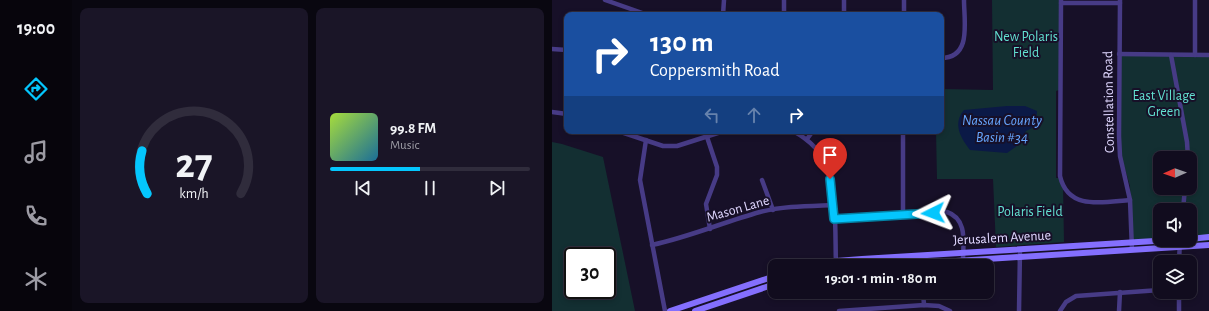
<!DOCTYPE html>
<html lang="en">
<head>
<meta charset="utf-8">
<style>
	body { margin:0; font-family:"Alegreya Sans",sans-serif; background:#1a1527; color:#f1f3f6; height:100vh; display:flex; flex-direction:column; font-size:15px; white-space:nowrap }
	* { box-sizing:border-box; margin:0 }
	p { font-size:13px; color:#9c9ba4 }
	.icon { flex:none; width:22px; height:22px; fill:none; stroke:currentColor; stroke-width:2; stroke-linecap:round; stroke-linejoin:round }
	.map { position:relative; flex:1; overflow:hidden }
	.drawer { display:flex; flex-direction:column; gap:8px; padding:8px; background:#090710; width:480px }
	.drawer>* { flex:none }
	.top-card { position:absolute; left:12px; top:12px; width:380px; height:122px; border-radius:8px; box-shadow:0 2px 6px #0003,0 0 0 1px #302c3c; background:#1a4fa0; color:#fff; overflow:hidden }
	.needle { width:26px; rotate:268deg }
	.tools { position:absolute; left:601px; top:151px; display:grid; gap:8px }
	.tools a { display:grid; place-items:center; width:44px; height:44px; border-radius:8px; background:#110c1e; box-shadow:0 2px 6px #0003,0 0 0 1px #302c3c; font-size:20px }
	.speed { position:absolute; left:12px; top:247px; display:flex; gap:8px; font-size:20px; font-weight:700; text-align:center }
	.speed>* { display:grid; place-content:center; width:52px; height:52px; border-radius:50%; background:#110c1e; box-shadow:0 2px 6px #0003,0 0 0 1px #302c3c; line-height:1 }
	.speed .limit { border:2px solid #111; border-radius:6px; background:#fff; color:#111 }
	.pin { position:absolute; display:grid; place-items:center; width:34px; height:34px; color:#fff; margin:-41px -17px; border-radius:50% 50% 50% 0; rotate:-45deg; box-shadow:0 0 4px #0007 }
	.pin .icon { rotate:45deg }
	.me { position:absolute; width:44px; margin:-22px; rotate:267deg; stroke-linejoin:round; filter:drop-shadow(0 0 3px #0008) }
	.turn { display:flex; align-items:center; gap:14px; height:84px; padding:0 20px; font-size:18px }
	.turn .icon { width:52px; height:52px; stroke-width:2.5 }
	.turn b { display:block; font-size:28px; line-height:34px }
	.lanes { display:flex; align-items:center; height:38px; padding:0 20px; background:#0003; justify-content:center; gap:20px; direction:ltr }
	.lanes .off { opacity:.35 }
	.drawer .card { flex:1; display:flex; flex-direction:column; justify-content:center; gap:6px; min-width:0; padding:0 14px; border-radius:8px; background:#1a1527 }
	.drawer .dial { align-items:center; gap:0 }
	.dial svg { height:104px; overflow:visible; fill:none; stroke:#302c3c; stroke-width:7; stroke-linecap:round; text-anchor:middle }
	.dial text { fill:#f1f3f6; stroke:none }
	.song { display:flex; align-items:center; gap:12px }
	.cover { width:48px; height:48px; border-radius:6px; background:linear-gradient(135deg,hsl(80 70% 55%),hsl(200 70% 35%)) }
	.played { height:4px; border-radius:2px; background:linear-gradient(90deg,#04c6fd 45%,#302c3c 45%) }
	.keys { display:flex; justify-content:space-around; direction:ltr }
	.drawer .tiles { flex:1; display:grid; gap:8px; grid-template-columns:repeat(2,1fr) }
	.trip { position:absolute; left:216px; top:259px; width:226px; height:40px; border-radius:8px; background:#110c1e; box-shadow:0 2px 6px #0003,0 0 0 1px #302c3c; font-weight:700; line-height:40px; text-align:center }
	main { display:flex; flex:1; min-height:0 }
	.menu { display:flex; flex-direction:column; width:72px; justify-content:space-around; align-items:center; background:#07050c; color:#9c9ba4 }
	.menu .icon { width:28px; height:28px }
	.menu .selected { color:#04c6fd }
	.menu b { font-size:18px; color:#f1f3f6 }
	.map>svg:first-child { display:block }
	.green { fill:#132f32; fill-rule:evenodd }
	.water { fill:#0b1946 }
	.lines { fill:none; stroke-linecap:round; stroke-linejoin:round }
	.minor { stroke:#473b86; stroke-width:4.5 }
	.secondary { stroke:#846ffe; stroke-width:6 }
	.route-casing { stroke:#0381a4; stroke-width:10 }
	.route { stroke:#04c6fd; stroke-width:7 }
	.labels { text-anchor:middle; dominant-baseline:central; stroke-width:4; stroke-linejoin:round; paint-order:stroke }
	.park-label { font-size:14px; fill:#62e0d0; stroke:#171028 }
	.street-label { font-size:14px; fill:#e0d7ff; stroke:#171028 }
	.water-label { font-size:15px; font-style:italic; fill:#66a5fe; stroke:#171028 }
</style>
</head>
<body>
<main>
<nav class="menu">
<b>19:00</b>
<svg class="icon selected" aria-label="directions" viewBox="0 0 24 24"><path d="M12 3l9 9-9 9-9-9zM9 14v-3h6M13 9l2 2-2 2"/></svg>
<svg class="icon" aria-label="music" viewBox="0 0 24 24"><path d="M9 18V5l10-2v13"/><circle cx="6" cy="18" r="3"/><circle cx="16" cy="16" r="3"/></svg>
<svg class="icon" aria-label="phone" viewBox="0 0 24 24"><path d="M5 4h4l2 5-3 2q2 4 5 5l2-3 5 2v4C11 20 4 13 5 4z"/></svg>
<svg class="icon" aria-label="climate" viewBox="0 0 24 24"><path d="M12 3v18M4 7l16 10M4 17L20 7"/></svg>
</nav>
<section class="drawer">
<div class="tiles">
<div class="card dial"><svg viewBox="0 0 100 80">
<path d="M14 69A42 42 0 1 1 86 69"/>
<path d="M14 69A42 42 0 0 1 10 36" stroke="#04c6fd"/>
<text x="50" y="56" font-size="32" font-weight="700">27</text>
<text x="50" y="72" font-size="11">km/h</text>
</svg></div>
<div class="card">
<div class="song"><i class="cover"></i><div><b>99.8 FM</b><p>Music</p></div></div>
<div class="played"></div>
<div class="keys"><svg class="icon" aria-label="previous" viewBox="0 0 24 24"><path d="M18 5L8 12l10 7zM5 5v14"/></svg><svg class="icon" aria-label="pause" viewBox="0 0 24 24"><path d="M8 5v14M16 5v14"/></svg><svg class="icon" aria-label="next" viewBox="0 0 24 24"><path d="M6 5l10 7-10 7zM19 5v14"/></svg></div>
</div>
</div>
</section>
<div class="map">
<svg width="657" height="311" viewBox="0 0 657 311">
	<rect width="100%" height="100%" fill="#171028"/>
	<g class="green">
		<polygon points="440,0 507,0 507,90 504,91 504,178 509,178 511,186 512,242 444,247 441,179 385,179 384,131 389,131 389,89 441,90"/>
		<path d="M568 54H657V241L580 245 578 186 569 155ZM608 158H638V188H608ZM608 210H638V240H608Z"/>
		<path d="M0 142 10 144 51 157 83 311H0ZM21 256H55V290H21Z"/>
	</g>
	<path class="water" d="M455 106H473L485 111 484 126 474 131 469 143 455 153 418 150C409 138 400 124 412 110Z"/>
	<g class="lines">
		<g class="minor">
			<polyline points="53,0 96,15"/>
			<polyline points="232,0 232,15"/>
			<path d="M509 0 508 176C516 211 551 202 578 200"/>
			<polyline points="568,0 567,136 568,156 578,200 580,250"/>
			<polyline points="509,3 568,3"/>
			<polyline points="171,15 172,0"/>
			<polyline points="292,15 292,0"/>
			<polyline points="352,15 352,0"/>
			<polyline points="0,49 15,50"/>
			<polyline points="567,54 657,55"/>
			<polyline points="619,55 635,142 636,158"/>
			<polyline points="643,55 643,0"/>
			<path d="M389 58C420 58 412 22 412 0"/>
			<polyline points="0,112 15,114"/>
			<polyline points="66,131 111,146 125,146 172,131"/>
			<path d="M241 131C256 139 270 152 276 169 285 195 283 238 284 266"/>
			<polyline points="351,131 351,214"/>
			<polyline points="155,137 165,167 165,175 154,204 158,229"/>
			<polyline points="255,139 261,131"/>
			<polyline points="94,140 88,180 113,311"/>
			<polyline points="210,180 221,210"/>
			<polyline points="631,210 633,188"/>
			<path d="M282 219 395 212C416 219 411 243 411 261"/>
			<path d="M100 245C137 237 172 222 208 212 232 206 256 206 281 205"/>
			<polyline points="627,262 628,240"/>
			<polyline points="371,292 372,305"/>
			<polyline points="627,292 627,311"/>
			<polyline points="287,311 372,305 387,306 398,311"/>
			<polyline points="467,311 468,250"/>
			<polyline points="508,311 514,302 524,296 608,290"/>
			<polyline points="567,311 568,292"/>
		</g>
		<g class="secondary">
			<polyline points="638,239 657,237"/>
			<polyline points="259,266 284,261 310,259 619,240"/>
			<polyline points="326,266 657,245"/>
			<polyline points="118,311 223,276"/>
			<polyline points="143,311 223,284"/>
		</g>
	</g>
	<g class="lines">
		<defs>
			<polyline id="route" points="278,179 282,219 381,213"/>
		</defs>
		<use href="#route" class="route-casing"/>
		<use href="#route" class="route"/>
	</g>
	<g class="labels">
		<g class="park-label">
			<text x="474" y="37">New Polaris<tspan x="474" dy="16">Field</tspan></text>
			<text x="612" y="96">East Village<tspan x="612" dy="16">Green</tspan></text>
			<text x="478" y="212">Polaris Field</text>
		</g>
		<g class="street-label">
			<text transform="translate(557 102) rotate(-91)">Constellation Road</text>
			<text transform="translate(186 209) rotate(-16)">Mason Lane</text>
			<text transform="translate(450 238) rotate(-3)">Jerusalem Avenue</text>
		</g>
		<g class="water-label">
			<text x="450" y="120">Nassau County<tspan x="450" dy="17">Basin #34</tspan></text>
		</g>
	</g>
</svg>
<div class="tools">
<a><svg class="needle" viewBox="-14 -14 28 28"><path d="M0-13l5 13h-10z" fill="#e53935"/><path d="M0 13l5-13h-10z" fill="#9c9ba4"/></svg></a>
<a><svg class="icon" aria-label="sound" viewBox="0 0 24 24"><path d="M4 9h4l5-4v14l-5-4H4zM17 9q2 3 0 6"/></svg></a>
<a><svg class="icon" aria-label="layers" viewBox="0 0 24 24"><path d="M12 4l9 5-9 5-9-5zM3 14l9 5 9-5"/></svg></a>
</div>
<div class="speed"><div class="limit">30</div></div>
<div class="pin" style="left:278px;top:179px;background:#d93025"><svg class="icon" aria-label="arrive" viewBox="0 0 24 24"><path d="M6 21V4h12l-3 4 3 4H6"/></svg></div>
<svg class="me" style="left:381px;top:213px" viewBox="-20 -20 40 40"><path d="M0-17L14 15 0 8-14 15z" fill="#04c6fd" stroke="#fff" stroke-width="4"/></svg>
<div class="trip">19:01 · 1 min · 180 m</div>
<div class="top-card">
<div class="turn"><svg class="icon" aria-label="right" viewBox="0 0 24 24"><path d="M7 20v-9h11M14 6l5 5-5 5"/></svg><div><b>130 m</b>Coppersmith Road</div></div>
<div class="lanes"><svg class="icon off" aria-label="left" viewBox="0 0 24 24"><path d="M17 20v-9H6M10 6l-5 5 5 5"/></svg><svg class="icon off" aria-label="ahead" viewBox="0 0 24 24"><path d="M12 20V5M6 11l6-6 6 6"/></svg><svg class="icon" aria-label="right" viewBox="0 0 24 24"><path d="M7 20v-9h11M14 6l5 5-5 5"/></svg></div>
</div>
</div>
</main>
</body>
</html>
